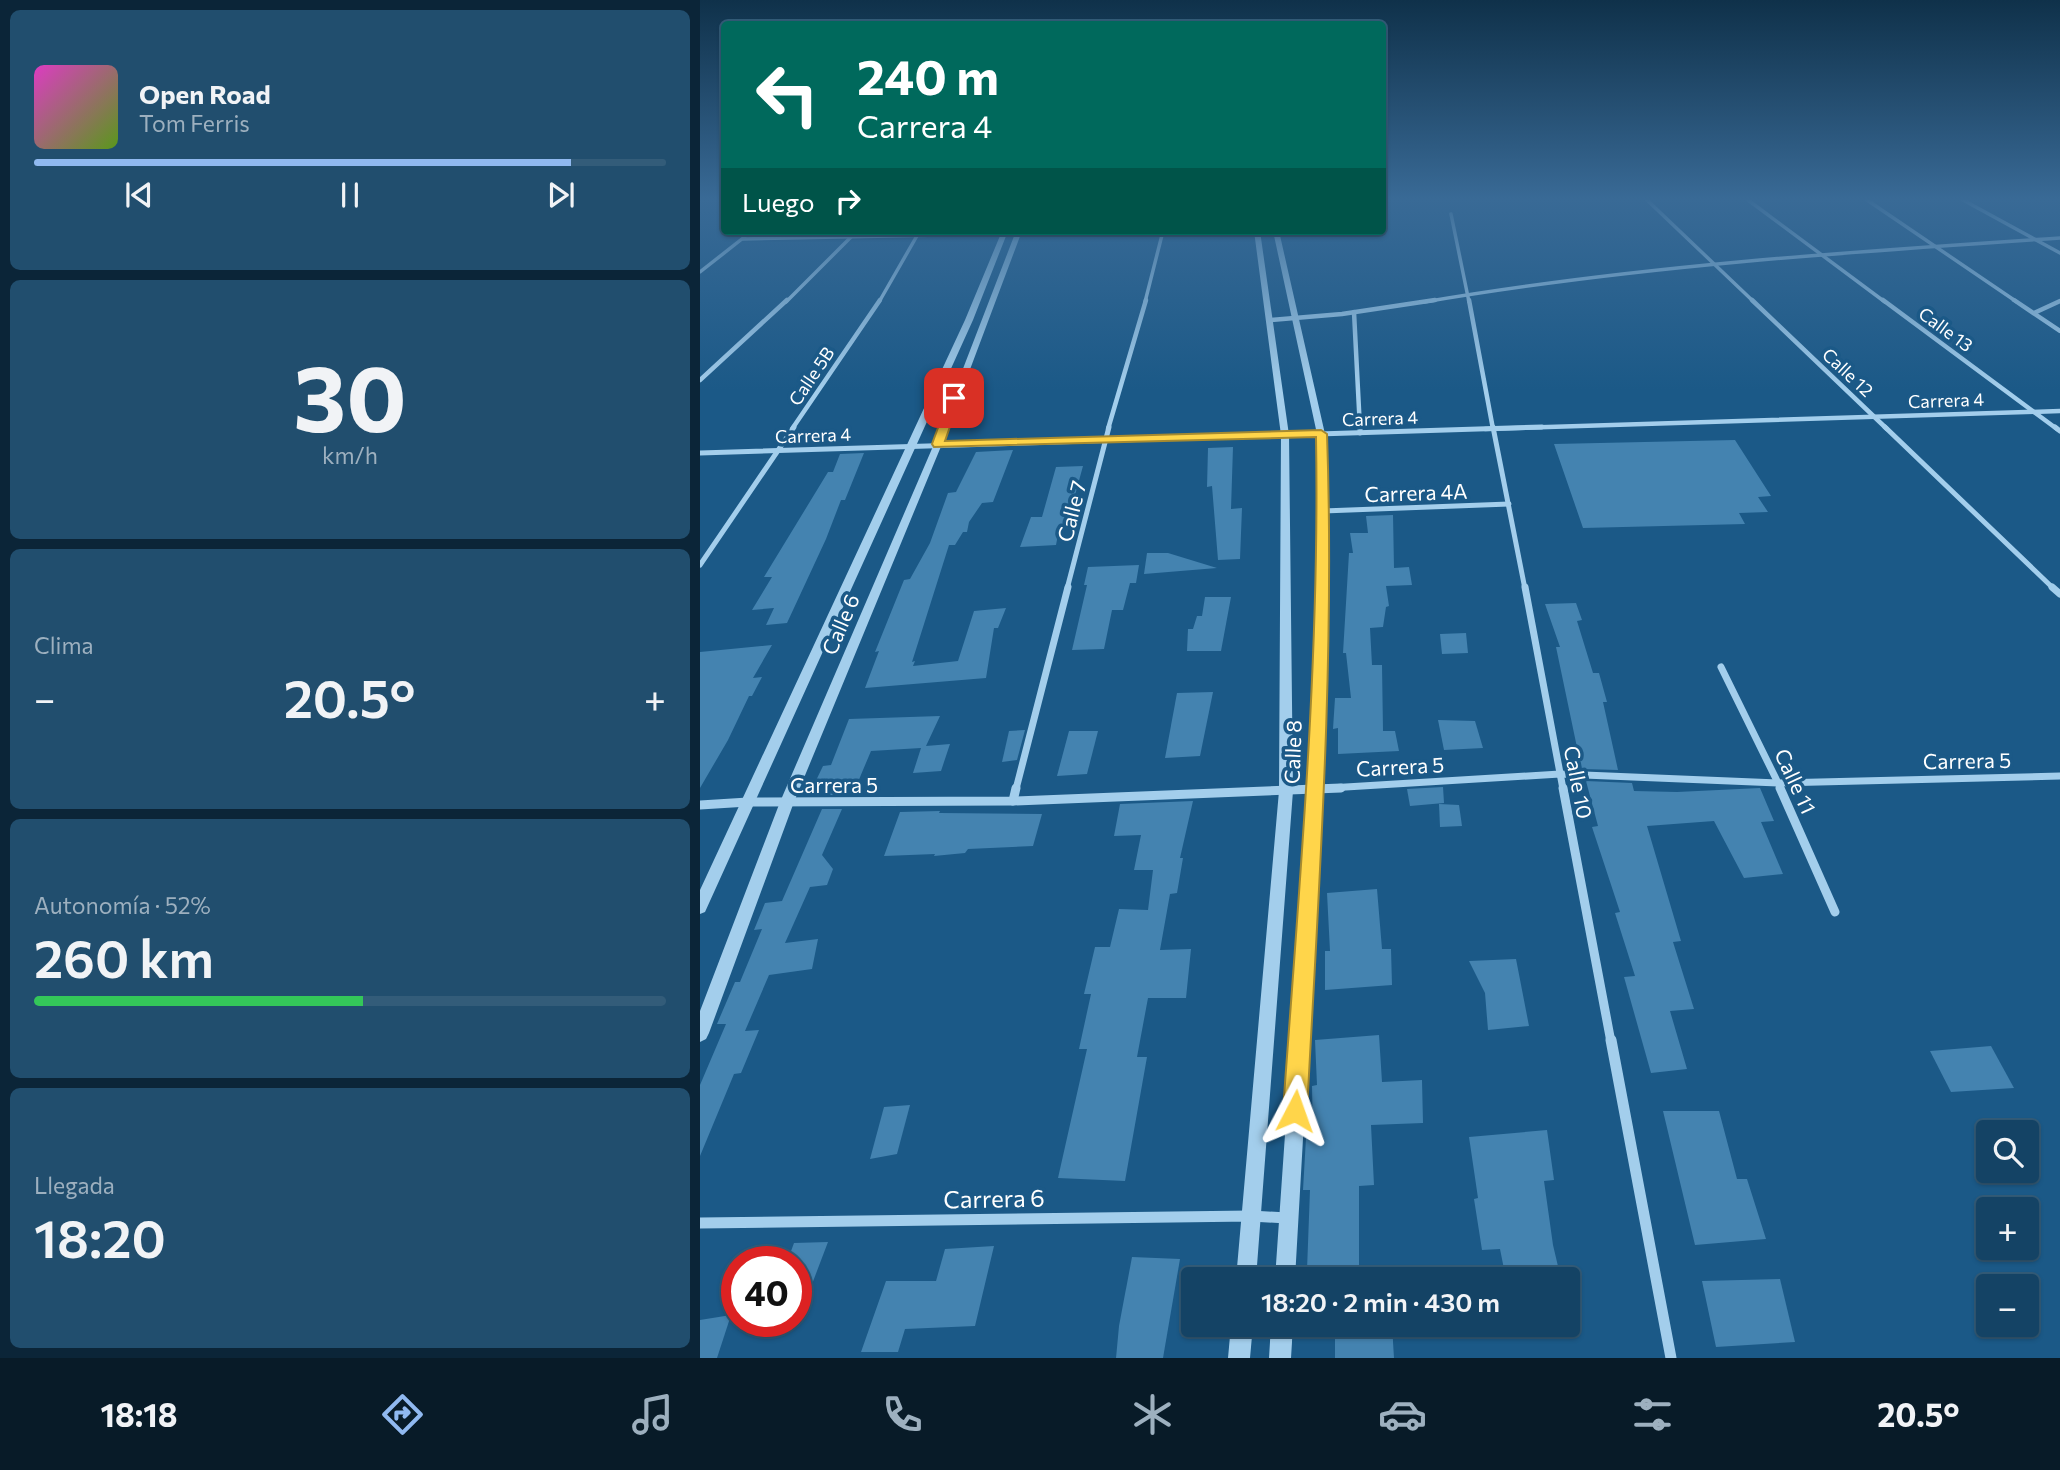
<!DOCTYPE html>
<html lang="es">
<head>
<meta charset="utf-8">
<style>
	body { margin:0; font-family:Commissioner,sans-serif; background:#214e6e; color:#f1f3f6; height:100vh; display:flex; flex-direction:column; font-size:26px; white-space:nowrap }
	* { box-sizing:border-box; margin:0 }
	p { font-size:23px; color:#9db0bf }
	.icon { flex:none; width:38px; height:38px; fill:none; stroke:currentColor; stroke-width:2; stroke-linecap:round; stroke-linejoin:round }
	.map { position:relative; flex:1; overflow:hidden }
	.details { display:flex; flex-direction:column; gap:10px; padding:10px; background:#0b2538; width:700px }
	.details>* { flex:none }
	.banner { position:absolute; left:21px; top:21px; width:665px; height:214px; border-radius:7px; box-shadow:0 2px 5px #0004,0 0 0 2px #335c79; background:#00695c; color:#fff; overflow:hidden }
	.tools { position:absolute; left:1276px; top:1120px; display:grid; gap:14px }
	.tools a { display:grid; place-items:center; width:63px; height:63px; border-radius:7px; background:#144365; box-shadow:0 2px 5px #0004,0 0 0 2px #335c79; font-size:35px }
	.speed { position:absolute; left:21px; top:1246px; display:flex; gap:14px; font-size:35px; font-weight:700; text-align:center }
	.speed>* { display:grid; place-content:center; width:91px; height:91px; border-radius:50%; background:#144365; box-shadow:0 2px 5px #0004,0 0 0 2px #335c79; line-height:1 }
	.speed .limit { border:10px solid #d22; background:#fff; color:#111 }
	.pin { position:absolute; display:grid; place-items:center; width:60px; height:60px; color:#fff; margin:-30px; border-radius:14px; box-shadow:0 4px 10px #0006 }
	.me { position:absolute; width:77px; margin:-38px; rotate:4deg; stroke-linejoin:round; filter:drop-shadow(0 0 5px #0008) }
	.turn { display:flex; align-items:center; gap:24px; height:147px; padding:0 21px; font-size:32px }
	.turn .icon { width:91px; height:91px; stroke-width:2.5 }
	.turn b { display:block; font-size:49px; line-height:60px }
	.then { display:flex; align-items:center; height:66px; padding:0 21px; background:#0003; gap:14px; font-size:26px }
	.big { font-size:52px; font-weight:600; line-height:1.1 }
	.details .card { flex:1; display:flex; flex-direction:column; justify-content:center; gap:10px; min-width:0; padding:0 24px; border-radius:10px; background:#214e6e }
	.details .dial { align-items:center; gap:0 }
	.dial b { font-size:91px; line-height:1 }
	.song { display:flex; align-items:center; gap:21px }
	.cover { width:84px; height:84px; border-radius:10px; background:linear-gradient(135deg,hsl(310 70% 55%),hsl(90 70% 35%)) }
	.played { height:7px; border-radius:4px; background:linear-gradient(90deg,#90b9f0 85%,#335c79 85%) }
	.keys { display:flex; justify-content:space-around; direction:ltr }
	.heat { display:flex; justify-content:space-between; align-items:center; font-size:38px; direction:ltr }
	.charge { height:10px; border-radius:5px; background:linear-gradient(90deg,#34c759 52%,#335c79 0) }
	.trip { position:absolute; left:481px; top:1267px; width:399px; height:70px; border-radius:7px; background:#144365; box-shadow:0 2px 5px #0004,0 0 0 2px #335c79; font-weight:600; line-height:70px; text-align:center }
	.tab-bar { display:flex; height:112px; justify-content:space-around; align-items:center; background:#081b28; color:#9db0bf }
	.tab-bar .icon { width:49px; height:49px }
	.tab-bar .on { color:#90b9f0 }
	.tab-bar b { font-size:32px; color:#f1f3f6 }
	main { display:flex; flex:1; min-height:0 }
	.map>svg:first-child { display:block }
	.building { fill:#4483b0 }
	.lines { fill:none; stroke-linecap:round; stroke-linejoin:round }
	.minor-far5 { stroke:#a3ceec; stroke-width:3.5 }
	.minor-far4 { stroke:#a3ceec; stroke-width:4.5 }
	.minor-far3 { stroke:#a3ceec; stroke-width:5 }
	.minor-far2 { stroke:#a3ceec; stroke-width:7 }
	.minor-far1 { stroke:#a3ceec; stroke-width:9 }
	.minor { stroke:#a3ceec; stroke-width:11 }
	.tertiary { fill:#a3ceec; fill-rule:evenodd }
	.route { fill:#ffd54a; stroke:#a68a30; stroke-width:2 }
	.labels { text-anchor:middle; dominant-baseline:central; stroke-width:7; stroke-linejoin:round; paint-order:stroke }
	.far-street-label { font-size:18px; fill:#fff; stroke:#1b5987 }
	.street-label { font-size:21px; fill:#fff; stroke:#1b5987 }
	.near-street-label { font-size:24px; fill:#fff; stroke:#1b5987 }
</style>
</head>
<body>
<main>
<section class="details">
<div class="card">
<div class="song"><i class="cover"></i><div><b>Open Road</b><p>Tom Ferris</p></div></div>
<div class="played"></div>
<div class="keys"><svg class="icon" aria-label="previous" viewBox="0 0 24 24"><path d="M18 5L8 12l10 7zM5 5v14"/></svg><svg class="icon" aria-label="pause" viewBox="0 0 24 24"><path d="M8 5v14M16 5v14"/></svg><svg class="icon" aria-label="next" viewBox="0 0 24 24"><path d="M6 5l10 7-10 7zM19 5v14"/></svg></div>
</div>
<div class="card dial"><b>30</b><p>km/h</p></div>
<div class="card"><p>Clima</p>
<div class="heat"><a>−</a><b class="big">20.5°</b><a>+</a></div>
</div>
<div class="card"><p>Autonomía · 52%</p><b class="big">260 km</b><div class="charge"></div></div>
<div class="card"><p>Llegada</p><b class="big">18:20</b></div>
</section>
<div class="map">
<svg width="1360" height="1358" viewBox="0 0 1360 1358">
	<rect width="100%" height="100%" fill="#1b5987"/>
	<g class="building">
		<polygon points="1035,440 1071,496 1058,497 1068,512 1039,513 1045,524 883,528 854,444"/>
		<polygon points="533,447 531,509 542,508 540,559 518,560 512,486 507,487 508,448"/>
		<polygon points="313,450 293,502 282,503 269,522 267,532 263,532 255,545 249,545 212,662 215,661 213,666 258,661 274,611 306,608 298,628 294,628 286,678 165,688 179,651 175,652 204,580 210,579 230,543 248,493 256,492 276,452"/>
		<polygon points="164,453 145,500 141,500 126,539 87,623 66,625 74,608 52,610 72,577 64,577 128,472 133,472 140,454"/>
		<polygon points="383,466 366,528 359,529 356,545 320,547 331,517 342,517 356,467"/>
		<polygon points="693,515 694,568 709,567 712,585 686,586 689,606 686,607 683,627 670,628 672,665 682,665 683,731 695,731 699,751 638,754 638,728 633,729 635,698 651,698 646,653 643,653 649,553 653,553 650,533 668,533 666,516"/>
		<polygon points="447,553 468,553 517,568 444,574"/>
		<polygon points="439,565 436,583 430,583 423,610 412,610 404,649 372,650 387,585 384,585 388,567"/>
		<polygon points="505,597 531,597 521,651 487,651 488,629 493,629 497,616 502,616"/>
		<polygon points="876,603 882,620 877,621 893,673 899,673 907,702 903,702 918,770 882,769 879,757 856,647 860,647 845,604"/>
		<polygon points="766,633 768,653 742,654 740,634"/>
		<polygon points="72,645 53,678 62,677 52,696 49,696 28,740 0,788 0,652"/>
		<polygon points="513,692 500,756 465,758 477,693"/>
		<polygon points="240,716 226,746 250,744 241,771 213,773 221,748 171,751 155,789 150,790 148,795 128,795 129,791 110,793 123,766 131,765 149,719"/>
		<polygon points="738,720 775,721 783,748 744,750"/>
		<polygon points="325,730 317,760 302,762 309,731"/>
		<polygon points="369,731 398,731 387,774 357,776"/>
		<polygon points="886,781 932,783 934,791 977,792 1060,788 1074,821 1061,822 1083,874 1044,878 1014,821 947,826 981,941 973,942 994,1009 970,1011 987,1069 951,1073 924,977 935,976 915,913 920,912 892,827 898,826"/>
		<polygon points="743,787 744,803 710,806 707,789"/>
		<polygon points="493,801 480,858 483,858 477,893 470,894 460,950 491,949 486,998 448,998 437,1057 447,1057 425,1181 358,1178 387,1049 379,1049 391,994 384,994 395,947 410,947 419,909 448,910 453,870 434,870 441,835 414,836 420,804"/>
		<polygon points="739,804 759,805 762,826 740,827"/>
		<polygon points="122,809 142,809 122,855 133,869 127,885 110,887 85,943 118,939 112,969 69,975 45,1031 59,1030 41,1073 34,1074 0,1156 0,1085 26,1024 17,1024 35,982 40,982 62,929 54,930 65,903 82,901"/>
		<polygon points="240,811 239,813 342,814 333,846 268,849 265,853 234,856 235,854 184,856 200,812"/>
		<polygon points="677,889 682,949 691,949 692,985 625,990 625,951 630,951 627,893"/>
		<polygon points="816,959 829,1026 788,1030 785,993 769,961"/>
		<polygon points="679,1035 682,1082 722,1080 723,1123 671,1125 674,1185 659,1186 659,1266 607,1270 610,1190 603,1190 606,1138 613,1138 612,1086 617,1085 615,1040"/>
		<polygon points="1291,1046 1314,1088 1251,1092 1230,1051"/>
		<polygon points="210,1105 197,1154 170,1159 184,1107"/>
		<polygon points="963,1111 1019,1111 1037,1179 1047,1179 1066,1239 995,1245"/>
		<polygon points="847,1130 854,1180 844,1181 853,1245 861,1279 806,1279 800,1249 782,1250 774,1199 778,1198 769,1137"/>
		<polygon points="128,1242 98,1321 96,1321 96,1262 87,1262 94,1243"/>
		<polygon points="294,1246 275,1326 205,1329 198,1352 161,1352 186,1281 236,1281 245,1249"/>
		<polygon points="432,1257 480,1259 463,1358 416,1358 419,1326"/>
		<polygon points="1080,1279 1095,1342 1016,1347 1002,1281"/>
		<polygon points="31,1315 17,1358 0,1358 0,1320"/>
		<polygon points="635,1325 692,1325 694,1358 635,1358"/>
	</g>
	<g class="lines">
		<g class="minor-far5">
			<polyline points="947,200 1054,302"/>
			<polyline points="1048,200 1185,302"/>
			<polyline points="1167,200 1317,302"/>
			<polyline points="1263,200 1360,253"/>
			<polyline points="751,214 769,302"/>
			<polyline points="43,239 437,231"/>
			<polyline points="0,272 52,231"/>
			<polyline points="86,302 152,236"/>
			<polyline points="179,302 218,234"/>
			<polyline points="445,302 463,231"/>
			<path d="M724 302C935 266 1147 252 1360 238"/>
		</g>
		<g class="minor-far4">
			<polyline points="769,300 793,429"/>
			<polyline points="1052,300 1187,429"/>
			<polyline points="1183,300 1357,429"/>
			<polyline points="1314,300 1360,331"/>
			<polyline points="654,312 660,429"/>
			<polyline points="1334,313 1360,301"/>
			<polyline points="571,320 642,314 735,300"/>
			<polyline points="0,380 87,300"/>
			<polyline points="92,429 180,300"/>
			<polyline points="408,429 446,300"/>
			<polyline points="785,429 1360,411"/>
		</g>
		<g class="minor-far3">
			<polyline points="660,427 660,433"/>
			<polyline points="793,427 825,589"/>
			<polyline points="1185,427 1354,589"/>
			<polyline points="1355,427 1360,431"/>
			<polyline points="0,453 842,427"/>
			<polyline points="623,511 809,504"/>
			<polyline points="0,565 94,427"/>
			<polyline points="367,589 409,427"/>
		</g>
		<g class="minor-far2">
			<polyline points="825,587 863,789"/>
			<polyline points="1352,587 1360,594"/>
			<polyline points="1021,667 1081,789"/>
			<polyline points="316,789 368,587"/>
			<polyline points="613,789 860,774 1078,783 1360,776"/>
		</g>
		<g class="minor-far1">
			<polyline points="863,788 911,1042"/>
			<polyline points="1080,788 1135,912"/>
			<polyline points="313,801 316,788"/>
			<polyline points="0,805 48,802 313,801 641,788"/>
		</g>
		<g class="minor">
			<polyline points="911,1040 971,1358"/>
			<polyline points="0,1223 551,1216 587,1218"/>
		</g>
		<g class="tertiary">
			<polygon points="302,231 308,231 273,320 5,912 0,914 0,890 265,320"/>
			<polygon points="316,231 322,231 242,444 94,802 9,1033 6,1039 0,1042 0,1011 80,802 234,444"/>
			<polygon points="554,231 560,231 589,435 593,791 556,1279 536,1279 579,791 581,435"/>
			<polygon points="573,231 579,231 625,434 628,511 623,788 595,1279 575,1279 609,788 618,511 617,434"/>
			<polygon points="531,1325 553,1325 550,1358 528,1358"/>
			<polygon points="571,1325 593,1325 591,1358 569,1358"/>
		</g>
	</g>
	<linearGradient id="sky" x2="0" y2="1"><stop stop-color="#0f314a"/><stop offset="0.51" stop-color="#396a96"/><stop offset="1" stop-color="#396a96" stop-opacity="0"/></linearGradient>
	<rect width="1360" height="390" fill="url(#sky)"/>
	<path class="route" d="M254 395 260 398 245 441 621 430 627 434C635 660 619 885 607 1111L603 1119 595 1123 586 1119 583 1111C599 887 620 662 616 437L234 447 232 444 249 398Z"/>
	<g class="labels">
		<g class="far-street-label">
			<text transform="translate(1246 329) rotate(36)">Calle 13</text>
			<text transform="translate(1148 372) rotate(43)">Calle 12</text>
			<text transform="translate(111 376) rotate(-56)">Calle 5B</text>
			<text transform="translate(1246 400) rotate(-2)">Carrera 4</text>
			<text transform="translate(680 418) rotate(-2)">Carrera 4</text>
			<text transform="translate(113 435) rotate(-2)">Carrera 4</text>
		</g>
		<g class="street-label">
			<text transform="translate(716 492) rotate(-2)">Carrera 4A</text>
			<text transform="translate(371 511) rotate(-76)">Calle 7</text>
			<text transform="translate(140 624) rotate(-67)">Calle 6</text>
			<text transform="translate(592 752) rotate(-88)">Calle 8</text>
			<text transform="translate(1267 760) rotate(-1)">Carrera 5</text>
			<text transform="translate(700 766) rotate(-3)">Carrera 5</text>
			<text transform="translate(1096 781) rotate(65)">Calle 11</text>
			<text transform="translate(879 782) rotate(79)">Calle 10</text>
			<text x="134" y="784">Carrera 5</text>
		</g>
		<g class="near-street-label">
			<text transform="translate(294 1198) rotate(-1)">Carrera 6</text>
		</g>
	</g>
</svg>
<div class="tools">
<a><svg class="icon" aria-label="search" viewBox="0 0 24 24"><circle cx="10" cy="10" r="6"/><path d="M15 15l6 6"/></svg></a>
<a>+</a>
<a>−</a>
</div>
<div class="speed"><div class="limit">40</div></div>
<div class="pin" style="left:254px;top:398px;background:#d93025"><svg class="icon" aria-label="arrive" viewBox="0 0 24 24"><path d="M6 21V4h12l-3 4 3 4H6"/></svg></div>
<svg class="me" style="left:595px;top:1111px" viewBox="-20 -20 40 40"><path d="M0-17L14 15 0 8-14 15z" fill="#ffd54a" stroke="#fff" stroke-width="4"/></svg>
<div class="trip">18:20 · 2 min · 430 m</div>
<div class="banner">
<div class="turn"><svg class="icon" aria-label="left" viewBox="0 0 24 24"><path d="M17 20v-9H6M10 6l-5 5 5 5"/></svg><div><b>240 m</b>Carrera 4</div></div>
<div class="then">Luego<svg class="icon" aria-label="right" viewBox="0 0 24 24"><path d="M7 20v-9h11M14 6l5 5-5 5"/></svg></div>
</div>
</div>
</main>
<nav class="tab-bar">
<b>18:18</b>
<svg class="icon on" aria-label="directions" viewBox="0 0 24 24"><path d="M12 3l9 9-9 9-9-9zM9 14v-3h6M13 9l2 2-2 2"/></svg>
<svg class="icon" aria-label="music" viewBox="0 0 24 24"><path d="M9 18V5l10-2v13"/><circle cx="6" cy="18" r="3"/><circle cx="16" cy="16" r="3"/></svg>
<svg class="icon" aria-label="phone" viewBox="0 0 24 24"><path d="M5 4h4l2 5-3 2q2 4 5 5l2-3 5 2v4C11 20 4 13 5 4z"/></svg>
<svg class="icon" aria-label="climate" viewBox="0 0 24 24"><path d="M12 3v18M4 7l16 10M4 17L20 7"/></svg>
<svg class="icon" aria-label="car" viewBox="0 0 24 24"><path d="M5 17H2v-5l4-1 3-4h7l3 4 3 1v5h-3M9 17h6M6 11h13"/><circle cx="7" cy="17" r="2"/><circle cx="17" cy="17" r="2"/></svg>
<svg class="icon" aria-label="filters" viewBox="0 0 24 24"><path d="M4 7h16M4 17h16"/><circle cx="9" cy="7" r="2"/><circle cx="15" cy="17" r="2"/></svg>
<b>20.5°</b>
</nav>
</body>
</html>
